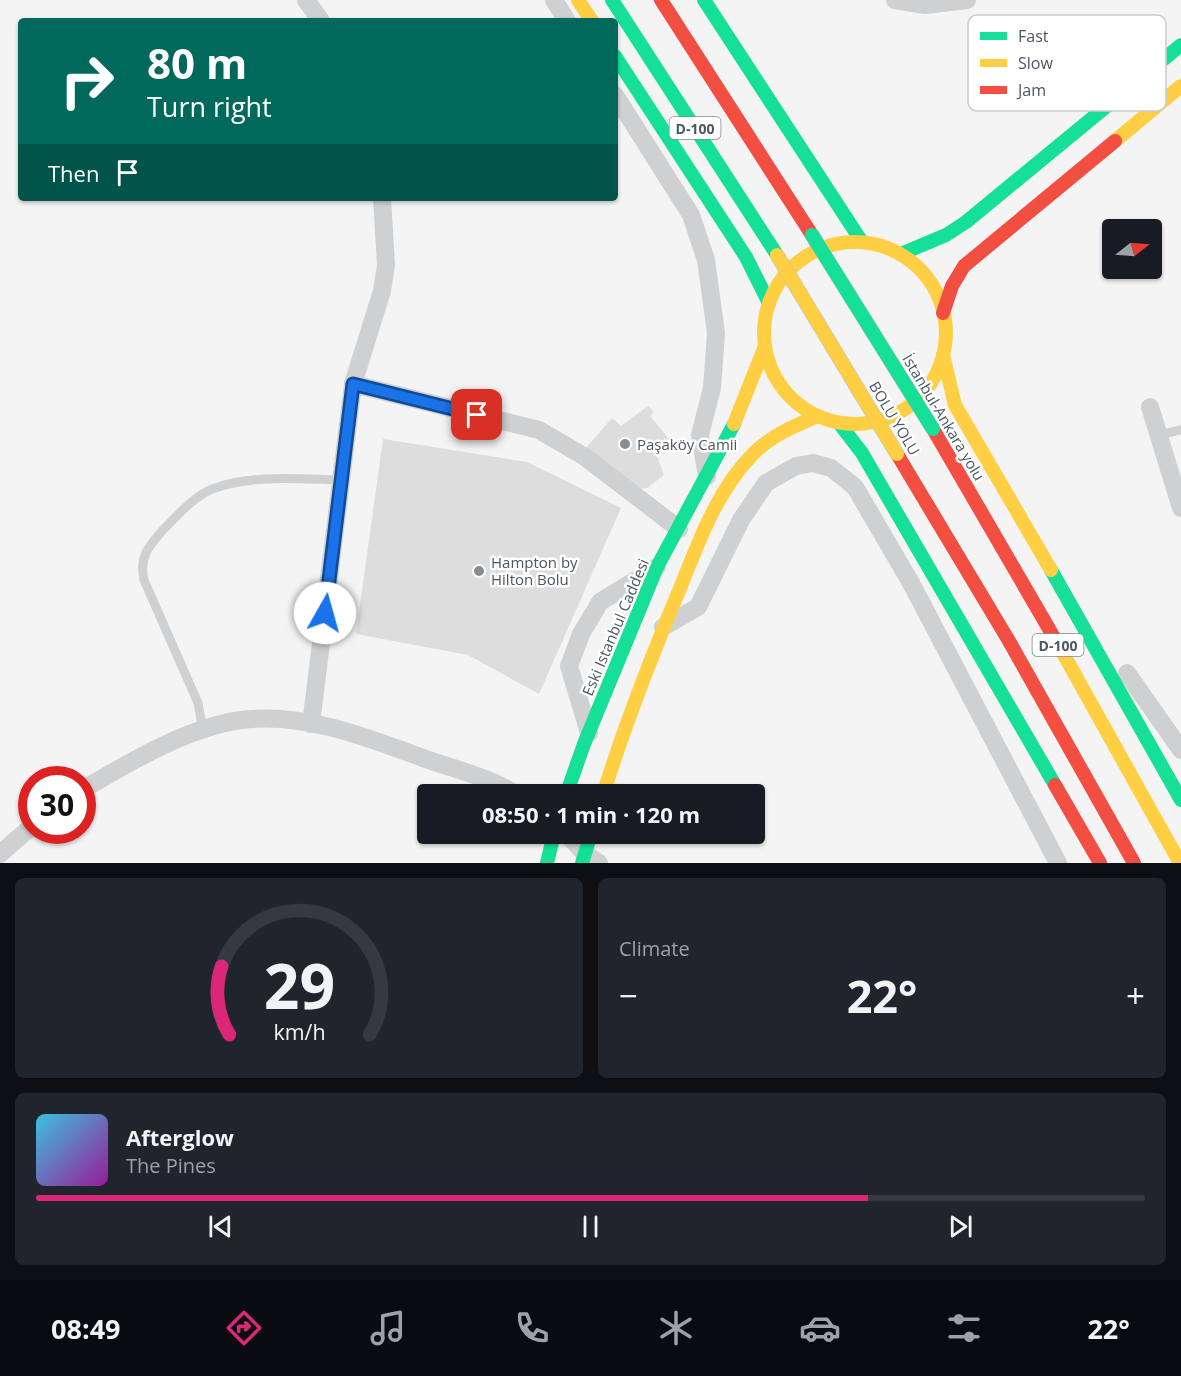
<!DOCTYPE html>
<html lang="en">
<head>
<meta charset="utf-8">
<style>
	body { margin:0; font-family:"Open Sans",sans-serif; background:#20242c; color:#f1f3f6; height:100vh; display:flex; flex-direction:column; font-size:22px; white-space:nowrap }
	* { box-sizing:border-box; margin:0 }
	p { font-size:20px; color:#9ea1a6 }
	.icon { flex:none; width:33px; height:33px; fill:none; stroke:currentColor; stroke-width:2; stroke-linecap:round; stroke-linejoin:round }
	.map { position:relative; height:863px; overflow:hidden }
	.side { display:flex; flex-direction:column; gap:15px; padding:15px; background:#0d0f14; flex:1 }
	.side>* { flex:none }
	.banner { position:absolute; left:18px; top:18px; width:600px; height:183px; border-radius:6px; box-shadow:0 2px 4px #0004; background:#00695c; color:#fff; overflow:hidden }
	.needle { width:39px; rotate:73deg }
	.fabs { position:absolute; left:1102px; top:219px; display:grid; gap:12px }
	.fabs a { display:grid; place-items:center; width:60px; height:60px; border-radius:6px; background:#171b24; box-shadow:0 2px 4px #0004; font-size:30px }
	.speed { position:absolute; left:18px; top:766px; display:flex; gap:12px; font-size:30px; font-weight:700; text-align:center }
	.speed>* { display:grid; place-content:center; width:78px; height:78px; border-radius:50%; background:#171b24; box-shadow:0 2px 4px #0004; line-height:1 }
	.speed .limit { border:9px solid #d22; background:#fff; color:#111 }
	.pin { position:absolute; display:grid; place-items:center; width:51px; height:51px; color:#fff; margin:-26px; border-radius:12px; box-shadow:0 3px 9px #0006 }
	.me { position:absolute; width:66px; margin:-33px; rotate:7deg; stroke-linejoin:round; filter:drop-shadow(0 0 4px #0008) }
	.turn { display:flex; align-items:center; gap:21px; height:126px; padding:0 30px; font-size:27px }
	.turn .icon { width:78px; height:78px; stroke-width:2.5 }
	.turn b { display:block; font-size:42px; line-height:51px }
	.then { display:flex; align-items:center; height:57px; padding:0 30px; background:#0003; gap:12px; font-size:22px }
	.big { font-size:45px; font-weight:700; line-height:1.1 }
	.side .tile { flex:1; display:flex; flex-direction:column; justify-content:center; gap:9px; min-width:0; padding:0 21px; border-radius:9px; background:#20242c }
	.side .dial { align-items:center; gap:0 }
	.dial svg { height:156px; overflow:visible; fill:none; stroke:#363941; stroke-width:7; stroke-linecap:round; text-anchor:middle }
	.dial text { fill:#f1f3f6; stroke:none }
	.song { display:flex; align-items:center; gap:18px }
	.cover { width:72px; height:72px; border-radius:9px; background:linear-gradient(135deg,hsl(190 70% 55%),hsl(300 70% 35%)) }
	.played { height:6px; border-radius:3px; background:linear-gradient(90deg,#db2777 75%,#363941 75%) }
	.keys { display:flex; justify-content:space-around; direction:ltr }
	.heat { display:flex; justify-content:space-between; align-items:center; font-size:33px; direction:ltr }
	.side .tiles { flex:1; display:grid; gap:15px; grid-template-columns:1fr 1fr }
	.tile:last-child { grid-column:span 2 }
	.trip { position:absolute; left:417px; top:784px; width:348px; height:60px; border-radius:6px; background:#171b24; box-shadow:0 2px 4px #0004; font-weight:700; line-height:60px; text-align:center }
	.dock { display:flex; height:96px; justify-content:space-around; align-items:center; background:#090b0e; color:#9ea1a6 }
	.dock .icon { width:42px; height:42px }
	.dock .current { color:#db2777 }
	.dock b { font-size:27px; color:#f1f3f6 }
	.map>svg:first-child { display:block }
	.building { fill:#ddddde }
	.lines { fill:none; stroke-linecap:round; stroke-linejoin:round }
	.lane { stroke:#ced0d2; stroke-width:9 }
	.street { stroke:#ced0d2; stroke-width:18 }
	.fast { stroke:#16e098; stroke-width:14 }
	.slow { stroke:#ffcf43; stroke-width:14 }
	.jam { stroke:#f24e42; stroke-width:14 }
	.fast-bridge-casing { stroke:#b9bec3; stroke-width:15; stroke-linecap:butt }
	.slow-bridge-casing { stroke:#b9bec3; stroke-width:15; stroke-linecap:butt }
	.fast-bridge { stroke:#16e098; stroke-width:14 }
	.slow-bridge { stroke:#ffcf43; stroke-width:14 }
	.route-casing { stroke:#114b97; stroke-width:15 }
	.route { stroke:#1a73e8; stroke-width:10 }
	.poi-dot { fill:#868d94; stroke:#fff; stroke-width:2 }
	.labels { text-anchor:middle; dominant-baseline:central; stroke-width:5; stroke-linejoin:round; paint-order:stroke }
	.shield { fill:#fff; stroke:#808990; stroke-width:1.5 }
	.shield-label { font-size:14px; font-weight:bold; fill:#4a5661 }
	.street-label { font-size:15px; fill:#4a5661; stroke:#fff }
	.poi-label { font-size:15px; fill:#4a5661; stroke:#fff; text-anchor:start }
	.key { fill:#fff; stroke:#c9ccd0; stroke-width:1.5 }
	.key-label { font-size:16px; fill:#4a5661 }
</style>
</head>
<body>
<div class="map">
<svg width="1181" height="863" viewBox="0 0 1181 863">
	<rect width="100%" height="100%" fill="#f4f4f4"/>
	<g class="building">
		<polygon points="648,406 654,412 650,416 669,439 654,448 664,475 647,488 637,489 585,449 612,418 621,426"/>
		<polygon points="383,439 527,462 621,508 539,694 468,655 356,634"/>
	</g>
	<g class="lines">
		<g class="lane">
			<polyline points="1158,435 1181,430"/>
			<path d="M203 731 198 703 144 580C139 557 148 547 162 531 176 517 193 497 212 489 253 474 299 479 341 480"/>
		</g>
		<g class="street">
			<polyline points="306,0 321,21"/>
			<polyline points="554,0 567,21"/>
			<polyline points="895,0 925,5 967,0"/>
			<polyline points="615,95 691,215 706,260 716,333 712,388 700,435 707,476"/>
			<polyline points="353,384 539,430 585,457 679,529"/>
			<polyline points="1150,407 1181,508"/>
			<polyline points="663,627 698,607 741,520 766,483 796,466 813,463 831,468 855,487 911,583 1058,863"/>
			<polyline points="1127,673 1181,750"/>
			<polyline points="311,724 353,384 382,291 386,265 382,198"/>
			<polyline points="589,733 569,666 581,634 600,602 657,567"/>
			<path d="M82 790C130 762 186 728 241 720 303 712 367 737 423 758 453 769 490 777 517 795"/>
			<polyline points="567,834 585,854 599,863"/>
			<polyline points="0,854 32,826"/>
		</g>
		<g class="fast">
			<polyline points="612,0 777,255"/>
			<polyline points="704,0 862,242"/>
			<polyline points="615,56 746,257 769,303"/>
			<polyline points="901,254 946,235 966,222 1181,45"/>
			<polyline points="839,423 862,453 1055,785"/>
			<polyline points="1051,570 1181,800"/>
			<polyline points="566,795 584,744 657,567 734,424"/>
			<polyline points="547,863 554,834"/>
			<polyline points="582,863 591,834"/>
		</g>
		<g class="slow">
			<polyline points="578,0 592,21"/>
			<polyline points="1115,141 1181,86"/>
			<circle cx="855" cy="333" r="91"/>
			<polyline points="943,355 955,405 1051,570"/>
			<polyline points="734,424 765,346"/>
			<polyline points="1059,646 1180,863"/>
			<path d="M603 795C625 724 652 655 681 586 699 541 717 491 752 455 770 436 794 426 818 416"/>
		</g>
		<g class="jam">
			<polyline points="661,0 812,235"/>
			<polyline points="943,313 952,286 964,266 1115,141"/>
			<polyline points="933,429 1059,646"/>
			<polyline points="897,454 1009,641 1134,863"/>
			<polyline points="1055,785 1100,863"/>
		</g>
		<defs>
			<polyline id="fast-bridge" points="812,235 933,429"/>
			<polyline id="slow-bridge" points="777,255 897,454"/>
		</defs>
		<use href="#fast-bridge" class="fast-bridge-casing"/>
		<use href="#slow-bridge" class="slow-bridge-casing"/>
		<use href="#fast-bridge" class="fast-bridge"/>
		<use href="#slow-bridge" class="slow-bridge"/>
	</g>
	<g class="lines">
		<defs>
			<polyline id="route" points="325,613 353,384 477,415"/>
		</defs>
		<use href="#route" class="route-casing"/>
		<use href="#route" class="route"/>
	</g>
	<g class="poi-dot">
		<circle cx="625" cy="444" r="6"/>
		<circle cx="479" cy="571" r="6"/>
	</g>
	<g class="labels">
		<g class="shield">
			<rect x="669.5" y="117" width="51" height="22" rx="4.5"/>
			<rect x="1032.5" y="634" width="51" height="22" rx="4.5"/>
		</g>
		<g class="shield-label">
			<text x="695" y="128">D-100</text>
			<text x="1058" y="645">D-100</text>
		</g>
		<g class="street-label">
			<text transform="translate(944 417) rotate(59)">İstanbul-Ankara yolu</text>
			<text transform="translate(895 418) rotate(59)">BOLU YOLU</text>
			<text transform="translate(615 627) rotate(-67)">Eski Istanbul Caddesi</text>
		</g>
		<g class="poi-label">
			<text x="637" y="444">Paşaköy Camii</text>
			<text x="491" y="562">Hampton by<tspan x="491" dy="17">Hilton Bolu</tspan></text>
		</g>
	</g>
	<rect x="968" y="15" width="198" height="96" rx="9" class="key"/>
	<rect x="980" y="32" width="27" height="8" fill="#16e098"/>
	<rect x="980" y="59" width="27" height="8" fill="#ffcf43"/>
	<rect x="980" y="86" width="27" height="8" fill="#f24e42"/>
	<g class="key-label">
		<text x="1018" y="42">Fast</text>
		<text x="1018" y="69">Slow</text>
		<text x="1018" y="96">Jam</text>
	</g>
</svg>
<div class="fabs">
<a><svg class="needle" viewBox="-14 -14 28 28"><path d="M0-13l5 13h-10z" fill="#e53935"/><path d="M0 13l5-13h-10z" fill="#9ea1a6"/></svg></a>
</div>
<div class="speed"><div class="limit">30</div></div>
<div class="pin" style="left:477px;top:415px;background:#d93025"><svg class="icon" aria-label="arrive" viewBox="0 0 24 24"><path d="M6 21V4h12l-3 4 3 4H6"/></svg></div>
<svg class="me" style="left:325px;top:613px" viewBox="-20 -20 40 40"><circle r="19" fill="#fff"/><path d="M0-13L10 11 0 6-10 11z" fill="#1a73e8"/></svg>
<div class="trip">08:50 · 1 min · 120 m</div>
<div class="banner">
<div class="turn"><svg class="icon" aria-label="right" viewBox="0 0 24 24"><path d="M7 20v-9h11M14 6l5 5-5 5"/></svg><div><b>80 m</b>Turn right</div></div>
<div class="then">Then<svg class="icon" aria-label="arrive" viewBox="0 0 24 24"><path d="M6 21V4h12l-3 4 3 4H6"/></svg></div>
</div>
</div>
<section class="side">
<div class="tiles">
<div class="tile dial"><svg viewBox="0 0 100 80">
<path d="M14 69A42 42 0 1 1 86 69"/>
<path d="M14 69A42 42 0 0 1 10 34" stroke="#db2777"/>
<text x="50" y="56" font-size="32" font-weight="700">29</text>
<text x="50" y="72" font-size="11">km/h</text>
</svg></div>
<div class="tile"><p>Climate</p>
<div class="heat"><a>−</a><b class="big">22°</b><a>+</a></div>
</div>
<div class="tile">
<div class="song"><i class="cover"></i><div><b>Afterglow</b><p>The Pines</p></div></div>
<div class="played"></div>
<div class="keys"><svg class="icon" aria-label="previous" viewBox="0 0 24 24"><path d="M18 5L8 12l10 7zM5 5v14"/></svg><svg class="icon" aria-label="pause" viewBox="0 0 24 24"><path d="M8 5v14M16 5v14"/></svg><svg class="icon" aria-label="next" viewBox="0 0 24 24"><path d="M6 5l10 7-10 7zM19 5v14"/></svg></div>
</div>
</div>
</section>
<nav class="dock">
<b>08:49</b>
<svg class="icon current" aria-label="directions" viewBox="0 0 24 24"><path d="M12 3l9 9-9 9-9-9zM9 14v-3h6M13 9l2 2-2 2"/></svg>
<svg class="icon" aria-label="music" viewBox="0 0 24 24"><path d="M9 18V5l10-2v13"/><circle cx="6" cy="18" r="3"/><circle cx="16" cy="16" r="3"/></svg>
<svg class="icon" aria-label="phone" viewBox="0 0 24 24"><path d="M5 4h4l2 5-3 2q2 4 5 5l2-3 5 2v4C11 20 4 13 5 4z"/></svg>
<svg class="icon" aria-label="climate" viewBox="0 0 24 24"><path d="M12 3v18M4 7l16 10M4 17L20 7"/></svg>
<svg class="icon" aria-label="car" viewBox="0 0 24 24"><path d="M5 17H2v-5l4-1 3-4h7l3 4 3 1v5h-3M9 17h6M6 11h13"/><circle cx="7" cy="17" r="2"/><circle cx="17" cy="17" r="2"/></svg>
<svg class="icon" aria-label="filters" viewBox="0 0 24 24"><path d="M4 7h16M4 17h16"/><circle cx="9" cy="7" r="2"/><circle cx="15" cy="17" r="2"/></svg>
<b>22°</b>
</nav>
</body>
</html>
